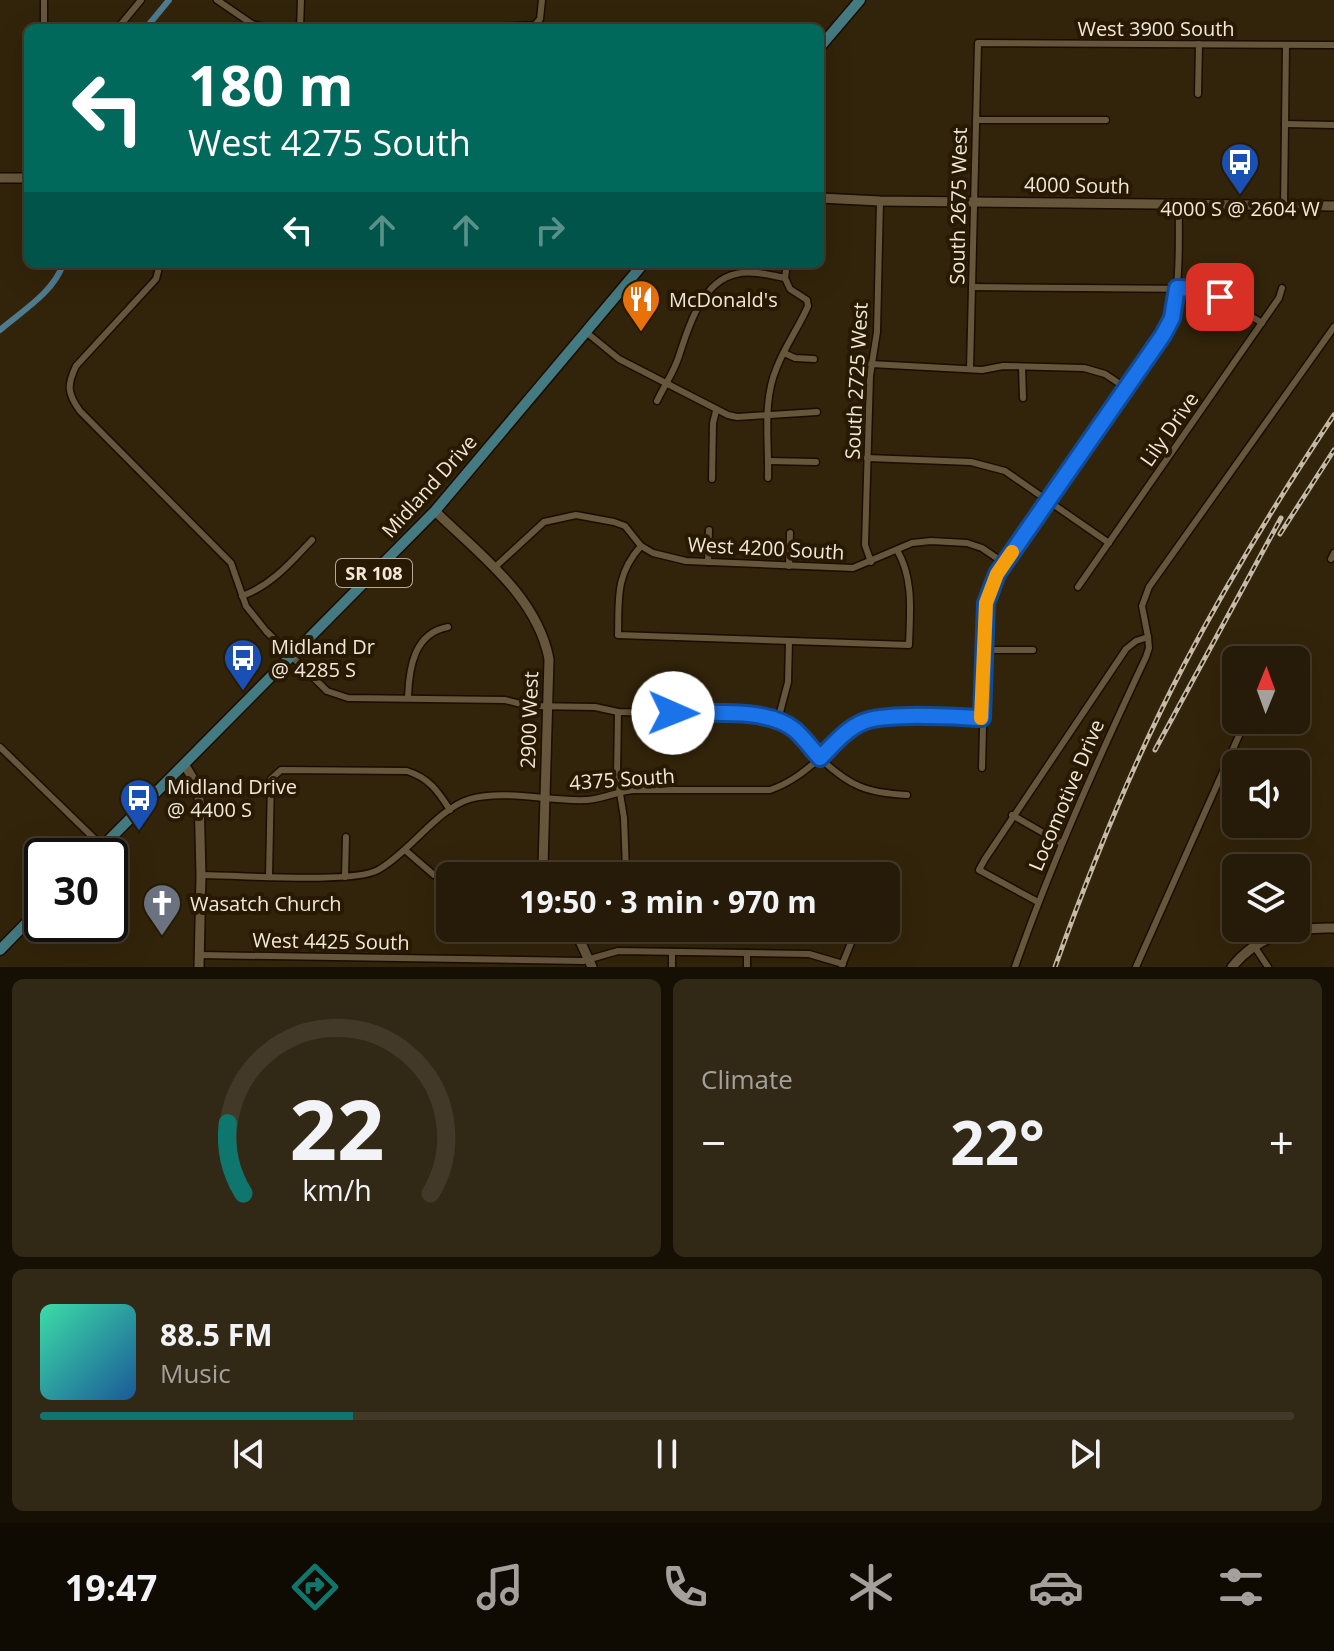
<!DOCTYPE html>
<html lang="en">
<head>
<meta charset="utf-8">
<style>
	body { margin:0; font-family:"Open Sans",sans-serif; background:#322816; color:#f1f3f6; height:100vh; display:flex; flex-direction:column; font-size:30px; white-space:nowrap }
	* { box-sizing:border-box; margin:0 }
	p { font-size:26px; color:#a4a19c }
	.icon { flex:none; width:44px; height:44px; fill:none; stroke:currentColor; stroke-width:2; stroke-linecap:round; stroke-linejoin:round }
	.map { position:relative; height:967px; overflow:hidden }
	.drawer { display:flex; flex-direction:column; gap:12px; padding:12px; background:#150f04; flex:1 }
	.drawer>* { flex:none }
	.banner { position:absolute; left:24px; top:24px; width:800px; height:244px; border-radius:12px; box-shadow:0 8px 32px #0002,0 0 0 2px #423929; background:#00695c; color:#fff; overflow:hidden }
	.needle { width:52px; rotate:1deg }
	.buttons { position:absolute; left:1222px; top:646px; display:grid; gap:16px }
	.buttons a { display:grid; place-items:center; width:88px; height:88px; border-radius:12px; background:#261b08; box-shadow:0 8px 32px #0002,0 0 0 2px #423929; font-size:40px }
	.speed { position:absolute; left:24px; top:838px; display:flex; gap:16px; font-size:40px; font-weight:700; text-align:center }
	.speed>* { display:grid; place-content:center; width:104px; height:104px; border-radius:50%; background:#261b08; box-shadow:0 8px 32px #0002,0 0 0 2px #423929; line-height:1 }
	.speed .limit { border:4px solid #111; border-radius:12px; background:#fff; color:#111 }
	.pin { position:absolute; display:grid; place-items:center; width:68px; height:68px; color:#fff; margin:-34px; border-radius:16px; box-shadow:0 4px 12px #0006 }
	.me { position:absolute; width:88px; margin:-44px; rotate:91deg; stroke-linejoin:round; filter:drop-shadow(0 0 6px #0008) }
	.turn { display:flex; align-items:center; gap:28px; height:168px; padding:0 32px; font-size:36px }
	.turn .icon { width:104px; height:104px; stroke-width:2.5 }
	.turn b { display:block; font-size:56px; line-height:68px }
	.lanes { display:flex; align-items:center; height:76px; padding:0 32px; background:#0003; justify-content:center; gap:40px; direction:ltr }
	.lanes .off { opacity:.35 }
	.big { font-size:60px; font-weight:700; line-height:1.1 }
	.drawer .tile { flex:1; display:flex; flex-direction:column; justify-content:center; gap:12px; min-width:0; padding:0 28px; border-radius:12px; background:#322816 }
	.drawer .dial { align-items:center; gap:0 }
	.dial svg { height:208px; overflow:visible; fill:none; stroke:#423929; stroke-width:7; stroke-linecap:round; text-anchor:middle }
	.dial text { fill:#f1f3f6; stroke:none }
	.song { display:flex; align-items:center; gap:24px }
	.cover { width:96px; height:96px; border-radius:12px; background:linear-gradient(135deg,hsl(160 70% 55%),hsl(210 70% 35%)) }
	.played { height:8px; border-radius:4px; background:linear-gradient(90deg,#0f766e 25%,#423929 25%) }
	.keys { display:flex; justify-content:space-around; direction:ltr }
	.heat { display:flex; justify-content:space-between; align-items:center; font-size:44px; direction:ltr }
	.drawer .tiles { flex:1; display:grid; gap:12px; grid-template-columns:1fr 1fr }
	.tile:last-child { grid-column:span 2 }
	.trip { position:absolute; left:436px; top:862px; width:464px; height:80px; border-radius:12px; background:#261b08; box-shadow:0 8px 32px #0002,0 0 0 2px #423929; font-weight:700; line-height:80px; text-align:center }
	.tab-bar { display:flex; height:128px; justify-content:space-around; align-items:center; background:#0f0b03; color:#a4a19c }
	.tab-bar .icon { width:56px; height:56px }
	.tab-bar .active { color:#0f766e }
	.tab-bar b { font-size:36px; color:#f1f3f6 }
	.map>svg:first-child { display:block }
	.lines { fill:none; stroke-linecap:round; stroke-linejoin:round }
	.canal { stroke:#4f7b8f; stroke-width:6 }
	.street-casing { stroke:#1a0c00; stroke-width:9 }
	.secondary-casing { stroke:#1a0c00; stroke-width:12 }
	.primary-casing { stroke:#1a0c00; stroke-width:13 }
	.street { stroke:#66563c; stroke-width:6 }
	.secondary { stroke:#66563c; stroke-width:9 }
	.primary { stroke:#447a81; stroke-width:10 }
	.rail-casing { stroke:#c4baa8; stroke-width:5 }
	.rail { stroke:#281a02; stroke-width:2; stroke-dasharray:6; stroke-linecap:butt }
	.route-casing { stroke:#114b97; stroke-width:20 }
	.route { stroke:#1a73e8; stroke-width:14 }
	.slow { stroke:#f59e0b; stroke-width:14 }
	.labels { text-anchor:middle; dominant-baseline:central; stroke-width:8; stroke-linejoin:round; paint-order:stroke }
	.shield { fill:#281a02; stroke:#b5aa98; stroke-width:2 }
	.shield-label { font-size:18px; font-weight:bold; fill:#f1e8d9 }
	.street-label { font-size:20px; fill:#f1e8d9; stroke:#281a02 }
	.poi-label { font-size:20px; fill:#f1e8d9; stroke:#281a02; text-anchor:start }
</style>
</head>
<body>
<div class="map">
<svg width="1334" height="967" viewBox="0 0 1334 967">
	<rect width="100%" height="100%" fill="#32240a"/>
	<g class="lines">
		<g class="canal">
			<polyline points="146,28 169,0"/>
			<path d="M0 330C22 311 54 292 63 264"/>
		</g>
		<defs>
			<g id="street">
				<polyline points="217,0 252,24 268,28 324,28"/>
				<polyline points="44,28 44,0"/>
				<polyline points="118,28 141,0"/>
				<polyline points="300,28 301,0"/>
				<polyline points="480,28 535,25 540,19 542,0"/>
				<polyline points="1198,94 1199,44"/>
				<polyline points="976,120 1106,120"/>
				<polyline points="1285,124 1334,125"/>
				<polyline points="1284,205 1286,45"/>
				<path d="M160 264 156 279 76 366C67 385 67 393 80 411L231 563 246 606 266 631 327 691 348 698 505 700 529 706 595 707 618 712 757 715C789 722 798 734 820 758 833 745 846 729 863 722 886 712 954 718 982 718"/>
				<polyline points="785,278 787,264"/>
				<polyline points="972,287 1196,289 1220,297 1262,323"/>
				<polyline points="586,332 619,359 728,415 737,417 817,412"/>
				<polyline points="784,353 795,358 814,359"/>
				<polyline points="871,364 982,370 1003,366 1084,368 1105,374 1126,388"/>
				<polyline points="1022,367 1023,398"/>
				<polyline points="970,369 978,43 1334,45"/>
				<path d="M657 401C664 386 674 372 679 356 688 328 702 281 736 274 750 270 770 275 785 278"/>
				<polyline points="867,458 971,462 1005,471 1109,543"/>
				<polyline points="768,461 816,462"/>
				<path d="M768 478C769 441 762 401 777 367 785 346 799 327 808 306L807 300 790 289 785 278"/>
				<polyline points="712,479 713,423 716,411"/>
				<path d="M641 546C615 575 619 599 618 635L909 645C910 612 914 579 897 550"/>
				<polyline points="1331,559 1334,553"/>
				<polyline points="708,562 709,530"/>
				<polyline points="871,562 865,545 870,376 877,332 880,201"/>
				<polyline points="789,566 790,533"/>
				<polyline points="494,568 544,522 576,515 614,522 625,526 641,546 653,553 686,561 853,568 912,543 931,541 967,543 982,548 1004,563"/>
				<polyline points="1078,587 1279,298 1282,288"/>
				<path d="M242 596C272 585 291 562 312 540"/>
				<polyline points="984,650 1033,650"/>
				<path d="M408 697C409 668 414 633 448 627"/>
				<polyline points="618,712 617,775 624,818 626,871 831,876"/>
				<polyline points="778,720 788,682 789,641"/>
				<polyline points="0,747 102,846"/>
				<path d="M982 768 986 603 997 574 1163 335C1183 295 1178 248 1179 204"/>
				<polyline points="1012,815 1061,843"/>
				<polyline points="405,850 434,875 450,878"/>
				<path d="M201 875C236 875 353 884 378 870 410 852 437 809 470 799 505 789 551 802 587 800 603 799 618 791 634 790H770C790 783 804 772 820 758 849 786 867 793 907 795"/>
				<path d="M269 876 271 779 281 770 407 771C429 778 438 791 450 810"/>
				<polyline points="881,876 890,873"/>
				<polyline points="345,877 346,837"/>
				<polyline points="1038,902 979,870 985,859 1126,649 1136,641 1148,637 1142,606 1149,587 1334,327"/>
				<polyline points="1254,946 1268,967"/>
				<polyline points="200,955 583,961 618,951 809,954 843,964"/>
				<polyline points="842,965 857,928"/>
				<polyline points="672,967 672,952"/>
				<polyline points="747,967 747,953"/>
				<path d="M1015 967C1052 861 1098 759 1146 657L1149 648 1148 637"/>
				<polyline points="1136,967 1245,722"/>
			</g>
			<g id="secondary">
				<polyline points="0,178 28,178"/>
				<polyline points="820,198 880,201 1334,206"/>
				<path d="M435 511C479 554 537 596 549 659L543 866 548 876"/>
				<polyline points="184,764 195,782 199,794 201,875 199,967"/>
				<polyline points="574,928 592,967"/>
				<path d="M1232 967C1259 934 1293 927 1334 928"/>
			</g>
			<g id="primary">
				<polyline points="820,47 860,0"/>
				<polyline points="93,856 435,511 643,264"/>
				<polyline points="0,950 42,907"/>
			</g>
		</defs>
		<use href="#street" class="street-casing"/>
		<use href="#secondary" class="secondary-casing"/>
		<use href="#primary" class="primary-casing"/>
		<use href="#street" class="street"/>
		<use href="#secondary" class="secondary"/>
		<use href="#primary" class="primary"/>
		<defs>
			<g id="rail">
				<polyline points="1280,534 1334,450"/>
				<polyline points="1155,750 1281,518"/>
				<path d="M1055 967C1092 864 1133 762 1184 665 1229 579 1280 496 1334 415"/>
			</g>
		</defs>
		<use href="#rail" class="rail-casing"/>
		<use href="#rail" class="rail"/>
	</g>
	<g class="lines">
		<defs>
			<path id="route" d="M673 713C708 714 768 707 795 730 804 738 812 749 820 758 833 745 846 729 863 722 885 712 955 717 982 718L986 603 997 574 1163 335 1172 318 1177 288 1196 289 1220 297"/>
		</defs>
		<use href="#route" class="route-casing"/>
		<use href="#route" class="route"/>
		<polyline class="slow" points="981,718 986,603 997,574 1012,552"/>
	</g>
	<defs>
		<symbol id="bus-pin" viewBox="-11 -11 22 30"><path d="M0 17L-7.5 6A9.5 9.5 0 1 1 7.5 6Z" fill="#1a4fb4" stroke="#281a02"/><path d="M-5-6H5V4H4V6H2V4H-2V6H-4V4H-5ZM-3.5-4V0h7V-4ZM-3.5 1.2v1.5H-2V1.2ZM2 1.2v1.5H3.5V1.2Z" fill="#fff"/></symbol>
		<symbol id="restaurant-pin" viewBox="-11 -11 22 30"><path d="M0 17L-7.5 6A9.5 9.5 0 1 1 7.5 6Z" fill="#e8710a" stroke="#281a02"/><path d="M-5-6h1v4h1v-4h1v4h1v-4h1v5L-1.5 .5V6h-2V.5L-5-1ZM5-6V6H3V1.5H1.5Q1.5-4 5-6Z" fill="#fff"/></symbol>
		<symbol id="church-pin" viewBox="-11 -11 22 30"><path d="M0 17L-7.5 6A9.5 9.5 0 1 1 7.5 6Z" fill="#6b7280" stroke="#281a02"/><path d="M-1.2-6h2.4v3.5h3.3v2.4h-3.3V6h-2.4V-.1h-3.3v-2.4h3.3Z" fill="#fff"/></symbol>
	</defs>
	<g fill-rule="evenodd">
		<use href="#bus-pin" x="1218" y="140" width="44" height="60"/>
		<use href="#restaurant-pin" x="619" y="277" width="44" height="60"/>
		<use href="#bus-pin" x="221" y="636" width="44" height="60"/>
		<use href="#bus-pin" x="117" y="776" width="44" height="60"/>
		<use href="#church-pin" x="140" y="881" width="44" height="60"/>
	</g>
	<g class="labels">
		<rect class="shield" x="336" y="559" width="76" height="28" rx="6"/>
		<g class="shield-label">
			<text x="374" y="573">SR 108</text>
		</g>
		<g class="street-label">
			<text x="1156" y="28">West 3900 South</text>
			<text transform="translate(1077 185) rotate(1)">4000 South</text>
			<text transform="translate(958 206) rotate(-89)">South 2675 West</text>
			<text transform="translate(856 381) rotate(-87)">South 2725 West</text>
			<text transform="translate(1169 429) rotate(-55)">Lily Drive</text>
			<text transform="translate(429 486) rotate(-48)">Midland Drive</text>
			<text transform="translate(766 548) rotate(3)">West 4200 South</text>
			<text transform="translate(529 720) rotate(-88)">2900 West</text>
			<text transform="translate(622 779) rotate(-4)">4375 South</text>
			<text transform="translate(1066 795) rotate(-67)">Locomotive Drive</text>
			<text transform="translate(331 941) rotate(1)">West 4425 South</text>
		</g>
		<g class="poi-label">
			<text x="1240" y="208" text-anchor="middle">4000 S @ 2604 W</text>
			<text x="669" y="299">McDonald's</text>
			<text x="271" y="646">Midland Dr<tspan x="271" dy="23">@ 4285 S</tspan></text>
			<text x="167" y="786">Midland Drive<tspan x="167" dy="23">@ 4400 S</tspan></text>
			<text x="190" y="903">Wasatch Church</text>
		</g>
	</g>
</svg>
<div class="buttons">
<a><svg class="needle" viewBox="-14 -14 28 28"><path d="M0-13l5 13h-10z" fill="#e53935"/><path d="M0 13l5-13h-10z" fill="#a4a19c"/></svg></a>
<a><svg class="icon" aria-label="sound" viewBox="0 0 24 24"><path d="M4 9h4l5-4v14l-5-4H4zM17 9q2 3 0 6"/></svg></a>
<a><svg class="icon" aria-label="layers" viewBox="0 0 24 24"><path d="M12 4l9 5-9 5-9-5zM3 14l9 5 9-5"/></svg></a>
</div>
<div class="speed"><div class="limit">30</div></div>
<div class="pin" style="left:1220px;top:297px;background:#d93025"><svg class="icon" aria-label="arrive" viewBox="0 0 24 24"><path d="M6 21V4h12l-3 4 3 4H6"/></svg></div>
<svg class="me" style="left:673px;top:713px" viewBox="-20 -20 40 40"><circle r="19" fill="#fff"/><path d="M0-13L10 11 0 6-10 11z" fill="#1a73e8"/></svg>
<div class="trip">19:50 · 3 min · 970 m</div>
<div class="banner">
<div class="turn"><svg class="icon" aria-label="left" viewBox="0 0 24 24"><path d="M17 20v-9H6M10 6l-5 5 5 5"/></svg><div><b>180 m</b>West 4275 South</div></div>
<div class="lanes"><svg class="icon" aria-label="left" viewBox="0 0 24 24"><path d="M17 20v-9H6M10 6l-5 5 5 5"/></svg><svg class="icon off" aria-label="ahead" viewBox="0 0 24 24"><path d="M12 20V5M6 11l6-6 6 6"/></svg><svg class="icon off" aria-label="ahead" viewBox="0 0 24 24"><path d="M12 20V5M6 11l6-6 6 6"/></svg><svg class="icon off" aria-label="right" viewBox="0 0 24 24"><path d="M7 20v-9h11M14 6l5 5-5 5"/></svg></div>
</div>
</div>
<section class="drawer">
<div class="tiles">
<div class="tile dial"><svg viewBox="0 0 100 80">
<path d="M14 69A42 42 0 1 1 86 69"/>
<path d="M14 69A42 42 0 0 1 8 42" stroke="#0f766e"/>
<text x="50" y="56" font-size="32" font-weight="700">22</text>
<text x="50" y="72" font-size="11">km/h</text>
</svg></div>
<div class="tile"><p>Climate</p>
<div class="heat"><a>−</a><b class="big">22°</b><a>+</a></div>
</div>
<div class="tile">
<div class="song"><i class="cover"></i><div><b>88.5 FM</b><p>Music</p></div></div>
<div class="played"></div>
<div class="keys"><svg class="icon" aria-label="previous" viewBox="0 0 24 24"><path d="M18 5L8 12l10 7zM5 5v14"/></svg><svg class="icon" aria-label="pause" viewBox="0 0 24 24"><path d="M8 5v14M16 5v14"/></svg><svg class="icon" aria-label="next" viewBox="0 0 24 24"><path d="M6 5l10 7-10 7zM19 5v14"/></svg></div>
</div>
</div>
</section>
<nav class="tab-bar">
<b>19:47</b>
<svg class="icon active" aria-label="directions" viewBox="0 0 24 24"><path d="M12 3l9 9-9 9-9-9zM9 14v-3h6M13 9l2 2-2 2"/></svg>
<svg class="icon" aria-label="music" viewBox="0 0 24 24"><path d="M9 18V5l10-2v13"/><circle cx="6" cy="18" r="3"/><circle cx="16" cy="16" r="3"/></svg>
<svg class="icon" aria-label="phone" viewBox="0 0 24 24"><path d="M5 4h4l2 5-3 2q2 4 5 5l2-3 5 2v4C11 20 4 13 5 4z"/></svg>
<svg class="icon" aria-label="climate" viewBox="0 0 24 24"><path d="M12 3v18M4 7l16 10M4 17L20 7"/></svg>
<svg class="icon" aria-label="car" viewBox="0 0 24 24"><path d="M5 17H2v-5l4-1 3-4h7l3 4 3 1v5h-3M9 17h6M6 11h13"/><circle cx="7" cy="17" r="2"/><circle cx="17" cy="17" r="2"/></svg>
<svg class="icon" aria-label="filters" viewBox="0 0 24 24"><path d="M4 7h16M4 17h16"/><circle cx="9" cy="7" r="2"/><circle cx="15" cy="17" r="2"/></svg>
</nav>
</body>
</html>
